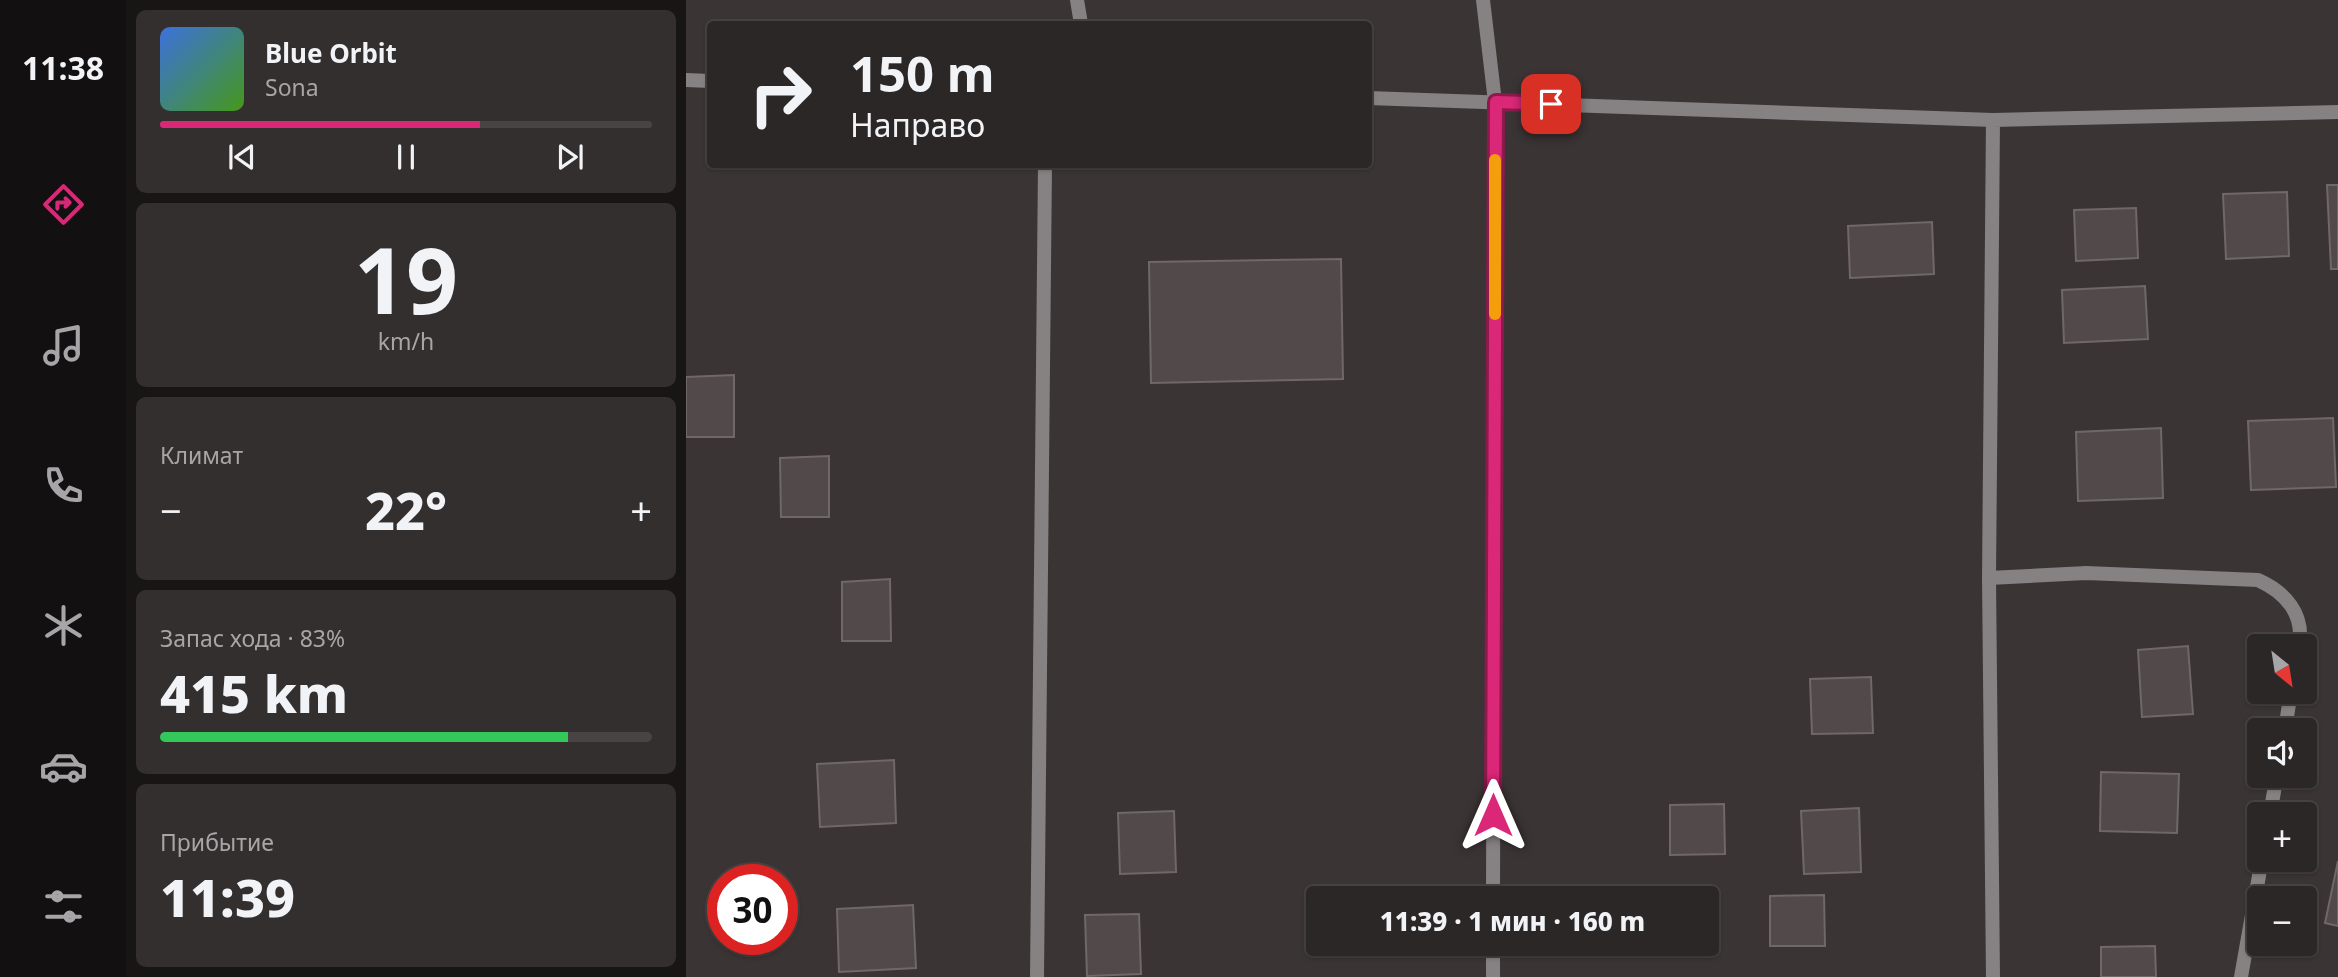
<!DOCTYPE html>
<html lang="ru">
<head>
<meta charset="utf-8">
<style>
	body { margin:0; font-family:"Noto Sans",sans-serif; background:#342f2f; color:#f1f3f6; height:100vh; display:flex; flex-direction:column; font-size:26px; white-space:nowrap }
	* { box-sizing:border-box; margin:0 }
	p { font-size:23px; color:#a6a5a7 }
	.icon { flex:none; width:38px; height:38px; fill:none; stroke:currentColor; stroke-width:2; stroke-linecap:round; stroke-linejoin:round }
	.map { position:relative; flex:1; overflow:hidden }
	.panel { display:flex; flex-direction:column; gap:10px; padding:10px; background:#181515; width:560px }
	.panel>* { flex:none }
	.top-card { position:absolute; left:21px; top:21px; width:665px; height:147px; border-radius:7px; box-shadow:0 2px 5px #0004,0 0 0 2px #484444; background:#2c2727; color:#f1f3f6; overflow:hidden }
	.needle { width:46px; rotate:150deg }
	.fabs { position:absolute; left:1561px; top:634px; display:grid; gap:14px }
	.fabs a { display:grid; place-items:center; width:70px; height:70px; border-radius:7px; background:#2c2727; box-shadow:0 2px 5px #0004,0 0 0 2px #484444; font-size:35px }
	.speed { position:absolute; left:21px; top:864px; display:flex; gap:14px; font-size:35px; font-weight:700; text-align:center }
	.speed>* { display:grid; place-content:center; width:91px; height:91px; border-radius:50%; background:#2c2727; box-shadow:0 2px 5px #0004,0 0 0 2px #484444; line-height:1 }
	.speed .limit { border:10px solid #d22; background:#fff; color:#111 }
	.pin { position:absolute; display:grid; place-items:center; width:60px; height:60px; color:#fff; margin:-30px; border-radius:14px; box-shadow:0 4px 10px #0006 }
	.me { position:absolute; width:77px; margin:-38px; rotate:0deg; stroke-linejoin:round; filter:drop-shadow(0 0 5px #0008) }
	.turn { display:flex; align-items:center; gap:24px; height:147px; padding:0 28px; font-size:32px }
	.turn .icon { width:91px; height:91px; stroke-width:2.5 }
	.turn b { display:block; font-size:49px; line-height:60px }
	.big { font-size:52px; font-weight:800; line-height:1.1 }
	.panel .tile { flex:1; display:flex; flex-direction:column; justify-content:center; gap:10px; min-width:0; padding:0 24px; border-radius:10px; background:#342f2f }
	.panel .dial { align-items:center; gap:0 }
	.dial b { font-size:91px; line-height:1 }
	.song { display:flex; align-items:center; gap:21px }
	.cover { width:84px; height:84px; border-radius:10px; background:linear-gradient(135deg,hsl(220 70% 55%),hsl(100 70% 35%)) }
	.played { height:7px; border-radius:4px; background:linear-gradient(90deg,#db2777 65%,#484444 65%) }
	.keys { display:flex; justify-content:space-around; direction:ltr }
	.heat { display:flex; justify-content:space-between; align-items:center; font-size:38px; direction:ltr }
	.charge { height:10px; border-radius:5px; background:linear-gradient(90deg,#34c759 83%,#484444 0) }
	.trip { position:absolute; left:620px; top:886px; width:413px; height:70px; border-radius:7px; background:#2c2727; box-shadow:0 2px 5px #0004,0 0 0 2px #484444; font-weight:800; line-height:70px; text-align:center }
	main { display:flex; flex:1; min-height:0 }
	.tabs { display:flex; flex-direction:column; width:126px; justify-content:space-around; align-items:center; background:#121010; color:#a6a5a7 }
	.tabs .icon { width:49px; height:49px }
	.tabs .selected { color:#db2777 }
	.tabs b { font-size:32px; color:#f1f3f6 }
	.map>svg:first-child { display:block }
	.building { fill:#51494a; stroke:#706768; stroke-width:2 }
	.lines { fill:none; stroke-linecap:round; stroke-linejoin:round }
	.minor { stroke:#868182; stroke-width:14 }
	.route-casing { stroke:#8e194d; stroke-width:18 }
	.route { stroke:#db2777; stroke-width:12 }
	.slow { stroke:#f59e0b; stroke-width:12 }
</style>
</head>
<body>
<main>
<nav class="tabs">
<b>11:38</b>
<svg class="icon selected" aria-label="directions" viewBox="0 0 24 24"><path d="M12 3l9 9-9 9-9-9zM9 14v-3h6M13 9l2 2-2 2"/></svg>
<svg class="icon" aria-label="music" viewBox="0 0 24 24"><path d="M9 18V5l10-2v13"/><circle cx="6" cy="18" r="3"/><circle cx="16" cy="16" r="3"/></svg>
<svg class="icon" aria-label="phone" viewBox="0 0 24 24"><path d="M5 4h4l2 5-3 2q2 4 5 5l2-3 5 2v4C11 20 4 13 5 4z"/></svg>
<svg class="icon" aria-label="climate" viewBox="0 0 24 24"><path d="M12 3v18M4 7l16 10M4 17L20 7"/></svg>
<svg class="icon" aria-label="car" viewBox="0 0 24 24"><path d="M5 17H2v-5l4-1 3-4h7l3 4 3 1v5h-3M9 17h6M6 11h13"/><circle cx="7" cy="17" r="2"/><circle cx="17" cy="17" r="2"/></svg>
<svg class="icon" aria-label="filters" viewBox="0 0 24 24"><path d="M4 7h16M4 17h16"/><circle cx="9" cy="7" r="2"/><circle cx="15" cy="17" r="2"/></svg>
</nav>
<section class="panel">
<div class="tile">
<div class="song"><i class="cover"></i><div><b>Blue Orbit</b><p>Sona</p></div></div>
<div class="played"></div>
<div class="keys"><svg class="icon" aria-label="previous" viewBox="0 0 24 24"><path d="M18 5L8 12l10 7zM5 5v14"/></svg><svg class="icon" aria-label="pause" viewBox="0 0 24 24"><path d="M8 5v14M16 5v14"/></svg><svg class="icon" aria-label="next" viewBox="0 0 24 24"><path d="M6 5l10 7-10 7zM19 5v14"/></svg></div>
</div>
<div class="tile dial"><b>19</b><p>km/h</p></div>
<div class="tile"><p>Климат</p>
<div class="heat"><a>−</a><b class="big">22°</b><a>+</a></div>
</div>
<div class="tile"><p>Запас хода · 83%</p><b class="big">415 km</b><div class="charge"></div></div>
<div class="tile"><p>Прибытие</p><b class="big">11:39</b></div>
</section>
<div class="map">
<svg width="1652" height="977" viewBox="0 0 1652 977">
	<rect width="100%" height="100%" fill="#3b3434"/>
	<g class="building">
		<polygon points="1641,185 1652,185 1652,269 1645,269"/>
		<polygon points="1601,192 1603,256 1540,259 1537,194"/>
		<polygon points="1450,208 1452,258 1390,261 1388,210"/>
		<polygon points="1246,222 1248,274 1164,278 1162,226"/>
		<polygon points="655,259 657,379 465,383 463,262"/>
		<polygon points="1459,286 1462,339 1378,343 1376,290"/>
		<polygon points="48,375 48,437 0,437 0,377"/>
		<polygon points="1647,418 1650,487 1565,490 1562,421"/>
		<polygon points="1475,428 1477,498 1392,501 1390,432"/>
		<polygon points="143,456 143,517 95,517 94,458"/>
		<polygon points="204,579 205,641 156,641 156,582"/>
		<polygon points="1502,646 1507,714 1456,717 1452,650"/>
		<polygon points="1185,677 1187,733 1126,734 1124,679"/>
		<polygon points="208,760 210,823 134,827 131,764"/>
		<polygon points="1415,772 1493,774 1491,833 1414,831"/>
		<polygon points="1038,804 1039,854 984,855 984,805"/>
		<polygon points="1173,808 1175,872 1118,874 1115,811"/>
		<polygon points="488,811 490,872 434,874 432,813"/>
		<polygon points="1652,861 1652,926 1639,923"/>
		<polygon points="1138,895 1139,946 1084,946 1084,896"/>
		<polygon points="227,905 230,968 153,972 151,909"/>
		<polygon points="453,914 455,974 401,976 399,915"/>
		<polygon points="1469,946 1470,977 1415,977 1415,947"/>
	</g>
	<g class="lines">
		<g class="minor">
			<polyline points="391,0 395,24"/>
			<polyline points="797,0 809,102 807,898"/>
			<polyline points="0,80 24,81"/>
			<polyline points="682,98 1307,120"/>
			<polyline points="1303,578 1307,977"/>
			<path d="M1613 646C1619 614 1599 592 1572 580L1400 573 1303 578 1307 120 1652 112"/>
			<polyline points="1599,730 1605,691"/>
			<polyline points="1584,814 1591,775"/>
			<polyline points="351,977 359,164"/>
			<polyline points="807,977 807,943"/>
			<polyline points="1555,977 1576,859"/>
		</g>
	</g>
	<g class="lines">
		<defs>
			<polyline id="route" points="807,815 810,102 865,104"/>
		</defs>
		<use href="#route" class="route-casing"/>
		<use href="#route" class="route"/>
		<polyline class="slow" points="809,314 809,160"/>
	</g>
</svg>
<div class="fabs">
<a><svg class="needle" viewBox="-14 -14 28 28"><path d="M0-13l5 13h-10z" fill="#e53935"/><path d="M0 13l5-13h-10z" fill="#a6a5a7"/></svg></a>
<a><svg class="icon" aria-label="sound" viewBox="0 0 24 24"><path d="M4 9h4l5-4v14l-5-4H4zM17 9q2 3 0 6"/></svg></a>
<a>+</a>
<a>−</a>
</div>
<div class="speed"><div class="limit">30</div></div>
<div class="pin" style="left:865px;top:104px;background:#d93025"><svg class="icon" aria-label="arrive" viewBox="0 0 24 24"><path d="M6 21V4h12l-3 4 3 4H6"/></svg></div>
<svg class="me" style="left:807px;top:815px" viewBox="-20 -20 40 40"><path d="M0-17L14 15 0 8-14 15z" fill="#db2777" stroke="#fff" stroke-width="4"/></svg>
<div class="trip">11:39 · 1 мин · 160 m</div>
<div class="top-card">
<div class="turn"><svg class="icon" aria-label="right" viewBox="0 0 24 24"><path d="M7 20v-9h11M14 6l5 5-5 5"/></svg><div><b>150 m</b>Направо</div></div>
</div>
</div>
</main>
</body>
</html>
